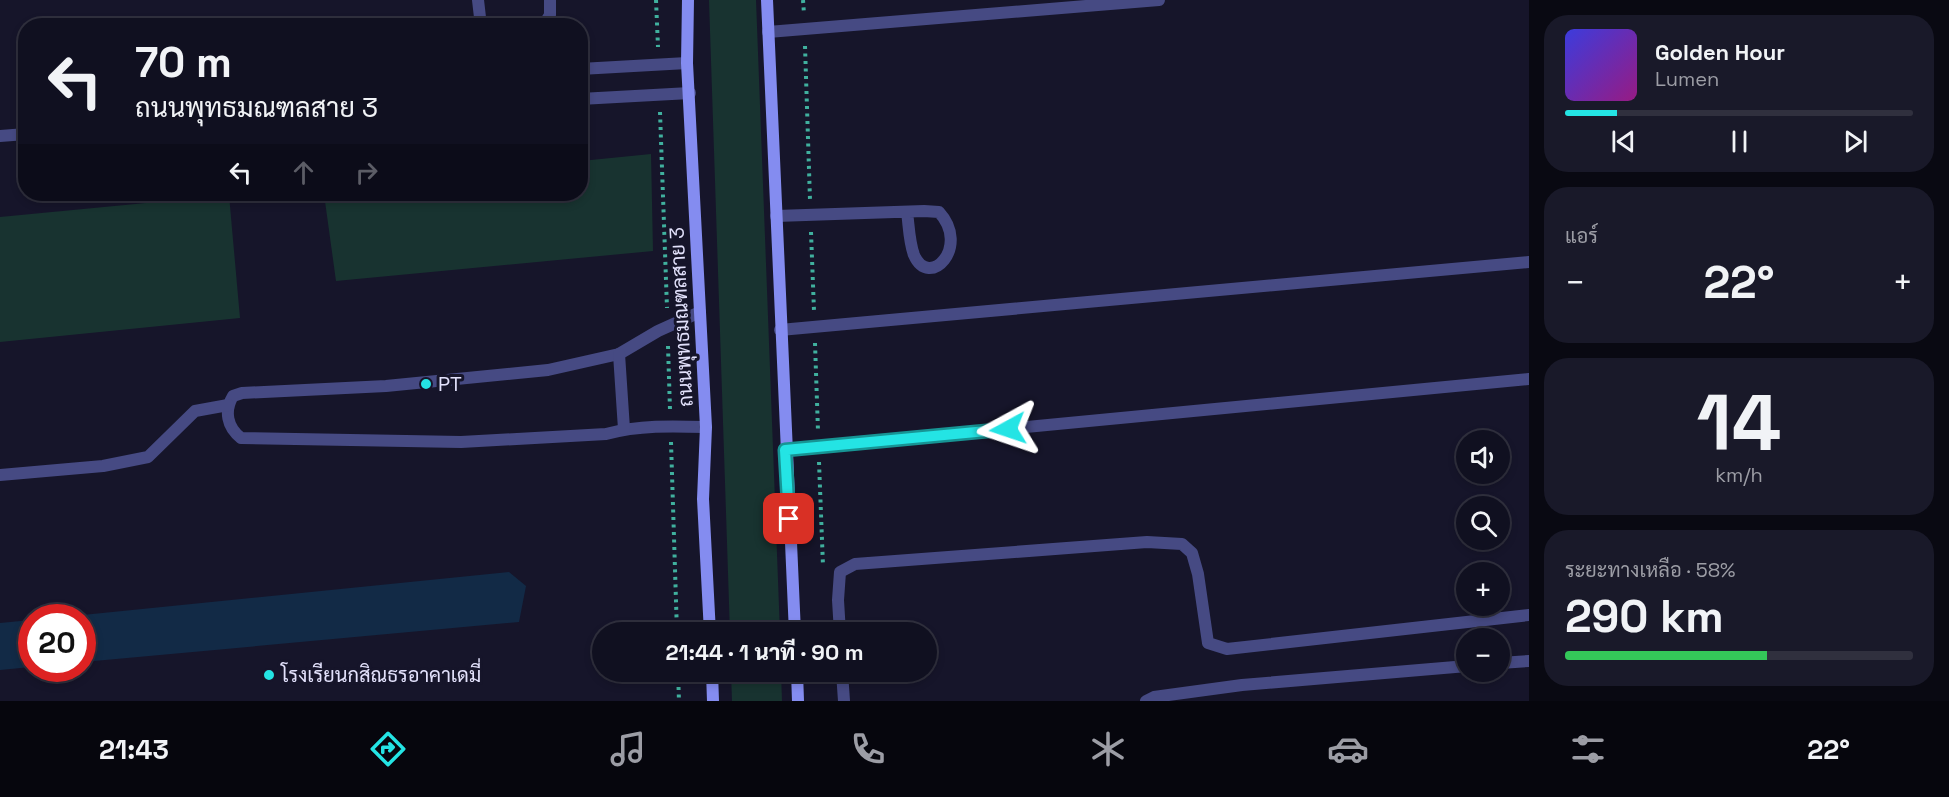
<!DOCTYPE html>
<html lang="th">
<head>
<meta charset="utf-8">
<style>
	body { margin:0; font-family:"Space Grotesk",Sarabun,sans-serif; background:#191929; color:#f1f3f6; height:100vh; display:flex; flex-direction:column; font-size:22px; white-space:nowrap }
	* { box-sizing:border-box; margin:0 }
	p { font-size:20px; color:#9c9da5 }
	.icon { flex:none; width:33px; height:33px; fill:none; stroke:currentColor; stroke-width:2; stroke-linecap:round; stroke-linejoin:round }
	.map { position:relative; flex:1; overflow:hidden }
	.drawer { display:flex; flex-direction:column; gap:15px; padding:15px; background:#090912; width:420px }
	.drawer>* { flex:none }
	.guide { position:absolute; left:18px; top:18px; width:570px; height:183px; border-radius:24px; box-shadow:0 3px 9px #0003,0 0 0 2px #30303e; background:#101020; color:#f1f3f6; overflow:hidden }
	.tools { position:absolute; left:1456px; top:430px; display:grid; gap:12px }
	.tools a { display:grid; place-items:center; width:54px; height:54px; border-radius:50%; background:#101020; box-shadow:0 3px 9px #0003,0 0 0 2px #30303e; font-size:30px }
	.speed { position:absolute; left:18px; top:604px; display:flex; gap:12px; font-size:30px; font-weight:700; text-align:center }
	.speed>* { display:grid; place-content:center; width:78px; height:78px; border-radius:50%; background:#101020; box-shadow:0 3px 9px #0003,0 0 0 2px #30303e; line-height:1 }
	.speed .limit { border:9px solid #d22; background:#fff; color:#111 }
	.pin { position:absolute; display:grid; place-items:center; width:51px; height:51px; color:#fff; margin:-26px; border-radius:12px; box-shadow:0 3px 9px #0006 }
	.me { position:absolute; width:66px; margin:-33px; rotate:265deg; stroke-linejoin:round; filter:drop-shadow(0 0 4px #0008) }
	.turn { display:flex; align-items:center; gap:21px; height:126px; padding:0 18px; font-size:27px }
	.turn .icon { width:78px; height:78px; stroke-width:2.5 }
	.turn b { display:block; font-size:42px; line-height:51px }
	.lanes { display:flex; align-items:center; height:57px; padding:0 18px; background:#0003; justify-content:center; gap:30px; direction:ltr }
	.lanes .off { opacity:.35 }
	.big { font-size:45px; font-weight:800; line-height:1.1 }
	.drawer .widget { flex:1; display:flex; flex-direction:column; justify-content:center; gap:9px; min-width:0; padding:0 21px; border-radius:24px; background:#191929 }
	.drawer .dial { align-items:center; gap:0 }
	.dial b { font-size:78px; line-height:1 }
	.song { display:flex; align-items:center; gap:18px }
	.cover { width:72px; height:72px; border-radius:9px; background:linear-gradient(135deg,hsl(240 70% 55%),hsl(310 70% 35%)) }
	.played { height:6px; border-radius:3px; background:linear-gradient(90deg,#24e4e4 15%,#30303e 15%) }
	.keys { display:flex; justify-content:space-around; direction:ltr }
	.heat { display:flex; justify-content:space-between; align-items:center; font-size:33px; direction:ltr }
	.charge { height:9px; border-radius:4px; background:linear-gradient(90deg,#34c759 58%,#30303e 0) }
	.trip { position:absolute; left:592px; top:622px; width:345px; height:60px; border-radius:30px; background:#101020; box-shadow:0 3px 9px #0003,0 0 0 2px #30303e; font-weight:800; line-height:60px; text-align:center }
	.menu { display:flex; height:96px; justify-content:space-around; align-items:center; background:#06060d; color:#9c9da5 }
	.menu .icon { width:42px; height:42px }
	.menu .selected { color:#24e4e4 }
	.menu b { font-size:27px; color:#f1f3f6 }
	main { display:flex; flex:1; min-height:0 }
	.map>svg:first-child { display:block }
	.green { fill:#183330 }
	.water { fill:#122a46 }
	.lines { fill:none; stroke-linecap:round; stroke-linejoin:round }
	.path { stroke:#40b09e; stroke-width:4; stroke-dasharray:3 4.5; stroke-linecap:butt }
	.lane { stroke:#464a83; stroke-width:12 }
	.street { stroke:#464a83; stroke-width:12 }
	.secondary { stroke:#848cf0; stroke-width:12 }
	.route-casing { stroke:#179494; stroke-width:15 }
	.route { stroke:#24e4e4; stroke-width:10 }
	.poi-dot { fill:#24e4e4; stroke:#16152a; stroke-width:2 }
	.labels { text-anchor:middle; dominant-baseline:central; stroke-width:6; stroke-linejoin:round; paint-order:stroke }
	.street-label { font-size:20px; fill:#e2e1fb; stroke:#16152a }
	.poi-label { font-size:20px; fill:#e2e1fb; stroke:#16152a; text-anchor:start }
</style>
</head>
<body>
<main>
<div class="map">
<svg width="1529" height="701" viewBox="0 0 1529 701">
	<rect width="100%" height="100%" fill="#16152a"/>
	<g class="green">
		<polygon points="709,0 756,0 780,633 730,633"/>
		<polygon points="651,154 653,251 336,281 324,194 580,194 581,161"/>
		<polygon points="229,195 240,318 0,342 0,217"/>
		<polygon points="731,672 781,672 782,701 732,701"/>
	</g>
	<g class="water">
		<polygon points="509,572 526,586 519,622 83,662 82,618 53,618"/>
		<polygon points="31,620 31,667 0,670 0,623"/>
	</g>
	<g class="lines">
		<g class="path">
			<polyline points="656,0 658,47"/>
			<polyline points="803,0 804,14"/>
			<polyline points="805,46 810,200"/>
			<polyline points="660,112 667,308"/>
			<polyline points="811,232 814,311"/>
			<polyline points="815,343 818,431"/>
			<polyline points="668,346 670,410"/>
			<polyline points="671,442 677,633"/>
			<polyline points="819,462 823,566"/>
			<polyline points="678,672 679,701"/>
		</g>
		<g class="lane">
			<polyline points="478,0 481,26"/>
			<polyline points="543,26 550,15 550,0"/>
			<path d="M776 216 924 211 939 212C971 247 929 290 914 255 909 242 909 226 907 212"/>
			<path d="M700 312 658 331 619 354 548 370 386 386 242 393 233 396C224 411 227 427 241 438L461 442 606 434C639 425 672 426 706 427"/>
			<polyline points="780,330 1529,262"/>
			<polyline points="619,354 624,429"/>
			<polyline points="785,450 1529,379"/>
			<polyline points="0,475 103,466 148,457 195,411 228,405"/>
			<polyline points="840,633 838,600 840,572 855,564 1147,542 1182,544 1192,553 1198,574 1208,643 1227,649 1529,615"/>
			<polyline points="1500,663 1529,661"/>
			<polyline points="842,672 844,701"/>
			<polyline points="1146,701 1154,697 1242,685 1467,666"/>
		</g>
		<g class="street">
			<polyline points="768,32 1159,0"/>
			<polyline points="580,69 687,63"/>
			<polyline points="580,99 690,93"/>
			<polyline points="0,136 26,134"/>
		</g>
		<g class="secondary">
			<polyline points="688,0 687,63 706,427 703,499 710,633"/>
			<polyline points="767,0 795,633"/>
			<polyline points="712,672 713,701"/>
			<polyline points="797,672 798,701"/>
		</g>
	</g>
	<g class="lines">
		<defs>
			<polyline id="route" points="789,519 785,450 1008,429"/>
		</defs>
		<use href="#route" class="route-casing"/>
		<use href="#route" class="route"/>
	</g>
	<g class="poi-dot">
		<circle cx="426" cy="384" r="6"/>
		<circle cx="269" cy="675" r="6"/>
	</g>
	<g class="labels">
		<g class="street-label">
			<text transform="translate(681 317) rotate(-93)">ถนนพุทธมณฑลสาย 3</text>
		</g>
		<g class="poi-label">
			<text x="438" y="384">PT</text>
			<text x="281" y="675">โรงเรียนกสิณธรอาคาเดมี่</text>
		</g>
	</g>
</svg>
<div class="tools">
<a><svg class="icon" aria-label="sound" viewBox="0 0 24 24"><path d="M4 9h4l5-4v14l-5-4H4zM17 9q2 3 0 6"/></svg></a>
<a><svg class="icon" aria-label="search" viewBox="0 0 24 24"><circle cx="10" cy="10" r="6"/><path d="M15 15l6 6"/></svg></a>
<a>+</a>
<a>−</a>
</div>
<div class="speed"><div class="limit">20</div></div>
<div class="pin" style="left:789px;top:519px;background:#d93025"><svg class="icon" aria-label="arrive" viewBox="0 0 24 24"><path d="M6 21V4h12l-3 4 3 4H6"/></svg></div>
<svg class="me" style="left:1008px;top:429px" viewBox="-20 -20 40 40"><path d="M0-17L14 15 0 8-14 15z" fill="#24e4e4" stroke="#fff" stroke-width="4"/></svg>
<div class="trip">21:44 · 1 นาที · 90 m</div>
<div class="guide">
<div class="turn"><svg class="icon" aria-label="left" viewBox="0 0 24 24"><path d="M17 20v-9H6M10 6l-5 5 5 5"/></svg><div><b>70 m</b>ถนนพุทธมณฑลสาย 3</div></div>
<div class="lanes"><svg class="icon" aria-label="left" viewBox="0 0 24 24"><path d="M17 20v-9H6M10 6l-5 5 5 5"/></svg><svg class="icon off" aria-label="ahead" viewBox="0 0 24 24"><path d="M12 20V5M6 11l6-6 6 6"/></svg><svg class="icon off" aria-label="right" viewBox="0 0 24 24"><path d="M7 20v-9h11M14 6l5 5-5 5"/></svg></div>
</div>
</div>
<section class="drawer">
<div class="widget">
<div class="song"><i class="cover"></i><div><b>Golden Hour</b><p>Lumen</p></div></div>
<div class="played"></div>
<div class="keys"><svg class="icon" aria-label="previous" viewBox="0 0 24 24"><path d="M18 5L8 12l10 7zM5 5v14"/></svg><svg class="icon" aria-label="pause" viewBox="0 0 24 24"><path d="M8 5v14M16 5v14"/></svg><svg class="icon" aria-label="next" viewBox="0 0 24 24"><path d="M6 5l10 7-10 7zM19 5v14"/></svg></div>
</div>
<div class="widget"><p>แอร์</p>
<div class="heat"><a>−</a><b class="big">22°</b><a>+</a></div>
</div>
<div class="widget dial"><b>14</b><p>km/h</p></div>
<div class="widget"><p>ระยะทางเหลือ · 58%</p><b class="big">290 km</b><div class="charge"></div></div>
</section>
</main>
<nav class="menu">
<b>21:43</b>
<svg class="icon selected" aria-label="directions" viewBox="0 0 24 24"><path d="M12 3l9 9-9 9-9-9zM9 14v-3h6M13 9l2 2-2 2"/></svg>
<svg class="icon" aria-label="music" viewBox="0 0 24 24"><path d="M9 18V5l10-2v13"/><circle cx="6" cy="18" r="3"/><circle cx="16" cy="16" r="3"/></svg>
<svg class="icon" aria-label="phone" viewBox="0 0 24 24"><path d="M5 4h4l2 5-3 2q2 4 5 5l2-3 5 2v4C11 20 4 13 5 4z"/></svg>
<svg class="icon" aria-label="climate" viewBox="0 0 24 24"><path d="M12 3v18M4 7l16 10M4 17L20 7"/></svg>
<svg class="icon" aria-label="car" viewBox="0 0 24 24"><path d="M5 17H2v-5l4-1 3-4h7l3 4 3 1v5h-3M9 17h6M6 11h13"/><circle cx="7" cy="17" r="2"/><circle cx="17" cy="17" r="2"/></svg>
<svg class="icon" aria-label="filters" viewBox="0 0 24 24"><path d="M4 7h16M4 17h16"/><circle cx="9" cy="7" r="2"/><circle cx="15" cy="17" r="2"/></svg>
<b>22°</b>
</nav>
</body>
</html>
